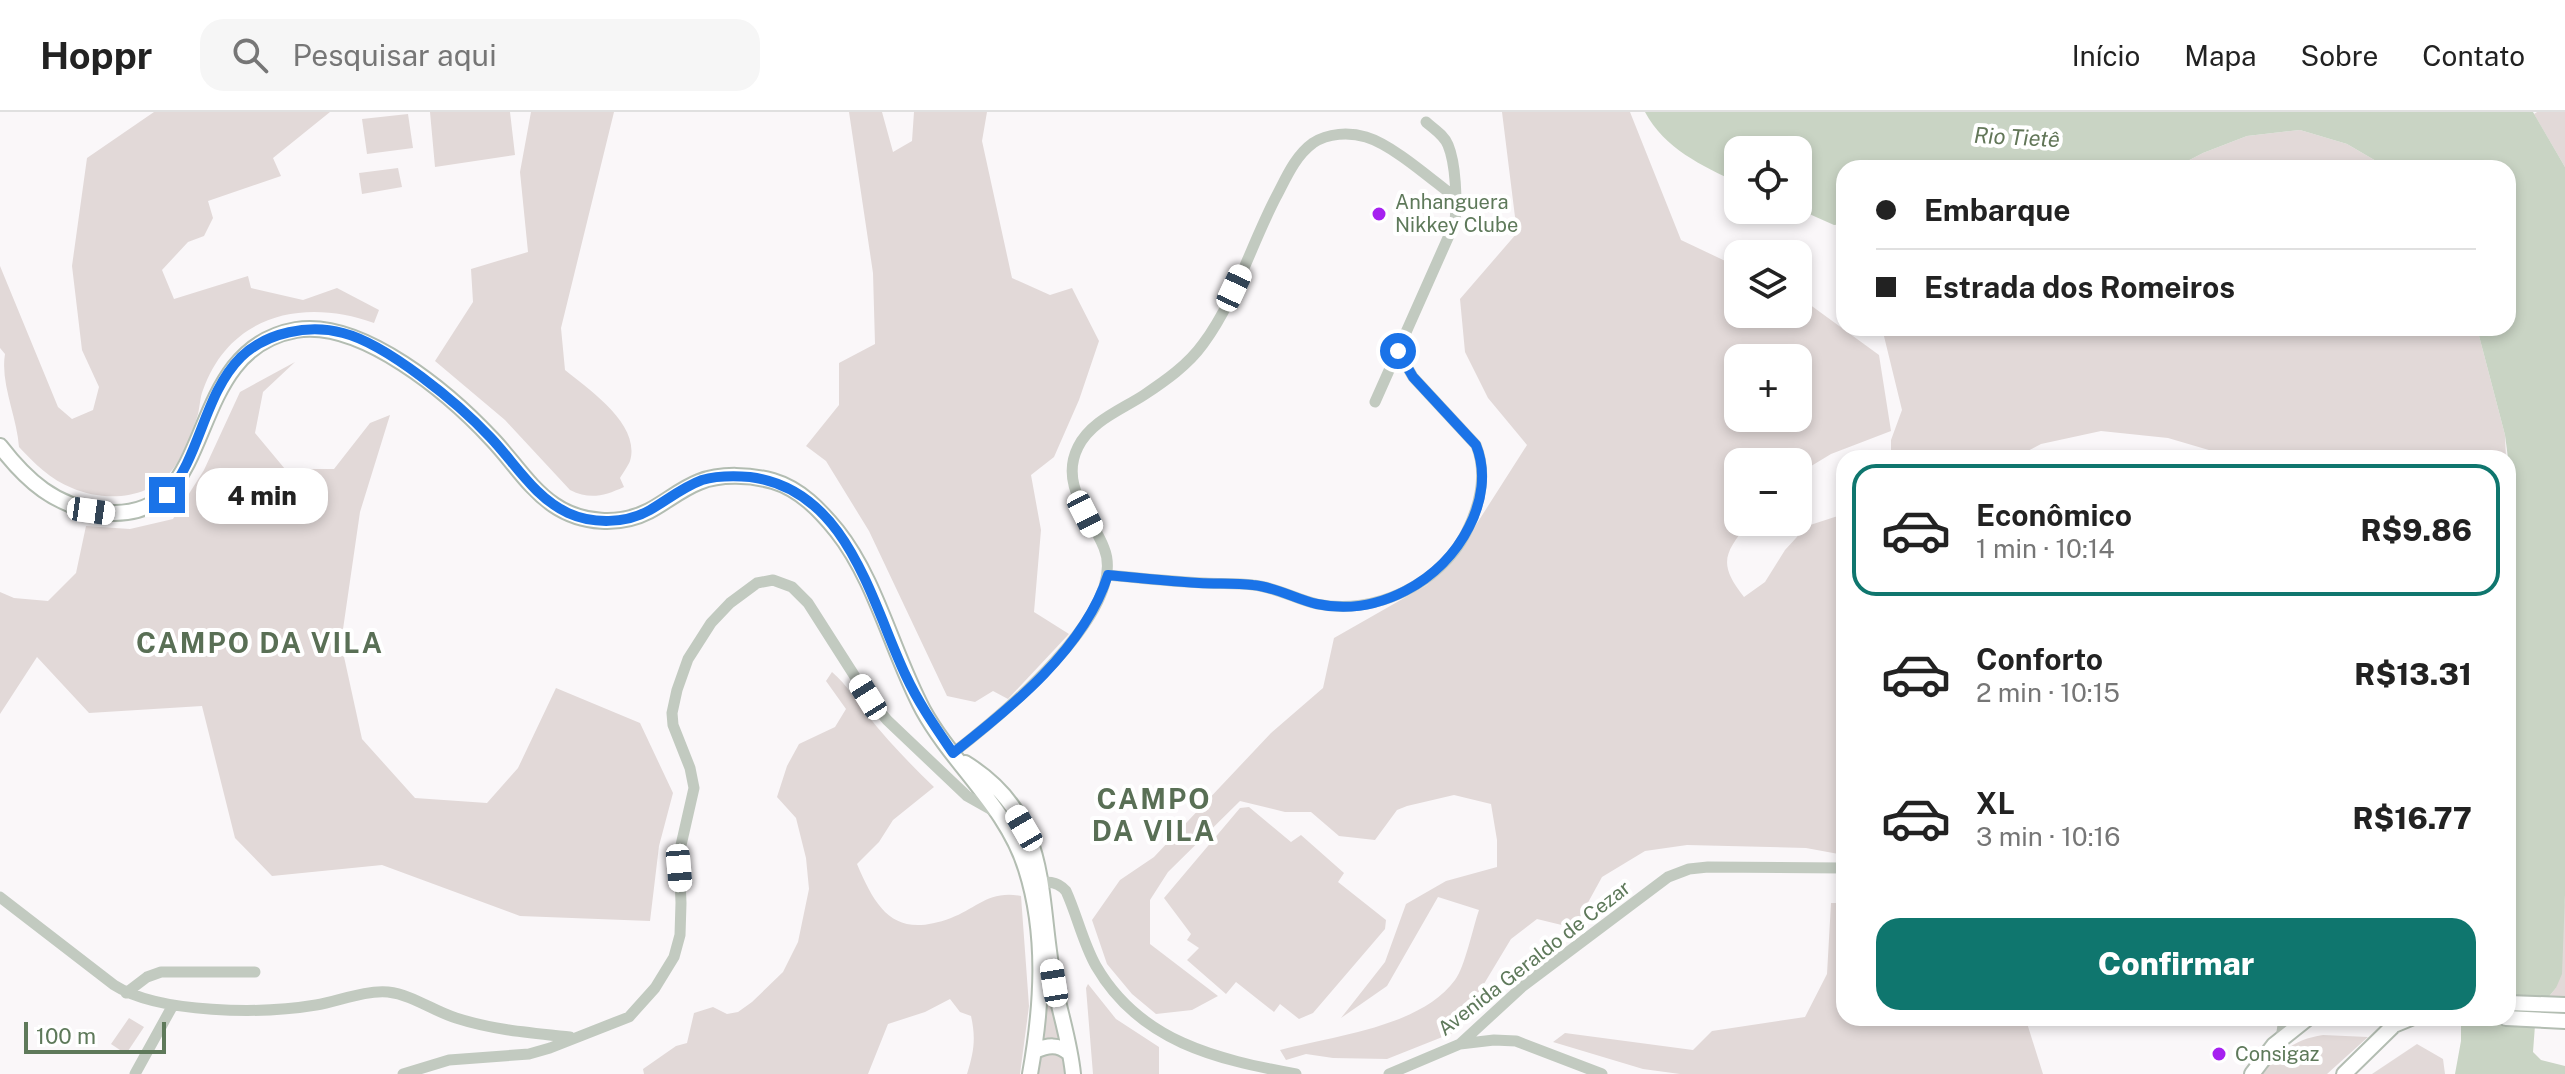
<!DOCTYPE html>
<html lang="pt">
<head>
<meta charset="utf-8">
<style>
	:root { --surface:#fff; --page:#f6f6f6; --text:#222; --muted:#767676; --line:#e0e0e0; --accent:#0f766e }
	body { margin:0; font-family:"Public Sans",sans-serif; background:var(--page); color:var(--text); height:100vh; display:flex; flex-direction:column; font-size:30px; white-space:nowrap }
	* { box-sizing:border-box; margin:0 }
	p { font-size:26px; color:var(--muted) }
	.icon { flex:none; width:44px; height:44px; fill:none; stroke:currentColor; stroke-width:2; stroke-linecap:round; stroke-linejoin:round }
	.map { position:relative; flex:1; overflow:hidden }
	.side { position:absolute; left:1836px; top:338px; width:680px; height:576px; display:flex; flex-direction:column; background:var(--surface); border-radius:24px; box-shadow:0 4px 12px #0003 }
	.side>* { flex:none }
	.banner { position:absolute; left:1836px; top:48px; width:680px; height:176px; border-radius:24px; box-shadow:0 4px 12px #0003; display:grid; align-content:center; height:176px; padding:0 40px; background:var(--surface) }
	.controls { position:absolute; left:1724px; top:24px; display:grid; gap:16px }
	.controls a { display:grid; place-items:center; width:88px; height:88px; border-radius:16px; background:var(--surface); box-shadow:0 4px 12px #0003; font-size:40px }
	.scale { position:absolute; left:24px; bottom:20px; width:142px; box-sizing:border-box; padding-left:8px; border:4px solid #5e795a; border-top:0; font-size:22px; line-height:28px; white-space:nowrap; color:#5e795a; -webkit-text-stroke:6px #fff; paint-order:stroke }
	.end { position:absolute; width:36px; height:36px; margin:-18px; border:10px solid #1a73e8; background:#fff; box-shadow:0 0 0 4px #fff }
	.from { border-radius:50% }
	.bubble { position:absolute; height:56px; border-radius:24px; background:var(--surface); box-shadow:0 4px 12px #0003; font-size:26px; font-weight:800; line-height:56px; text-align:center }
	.car { position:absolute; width:24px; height:48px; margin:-24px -12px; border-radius:10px; box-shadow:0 0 6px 2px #0007; background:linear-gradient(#fff 24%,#345 0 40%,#fff 0 76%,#345 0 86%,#fff 0) }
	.banner b { display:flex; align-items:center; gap:28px; height:76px; font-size:30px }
	.banner b+b { border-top:2px solid var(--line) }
	.banner i { width:20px; height:20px; background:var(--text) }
	ul { padding:14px 0 0; list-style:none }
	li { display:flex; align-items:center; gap:24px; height:132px; margin:0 16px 12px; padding:0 24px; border:4px solid transparent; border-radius:24px }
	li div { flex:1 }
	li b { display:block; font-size:30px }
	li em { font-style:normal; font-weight:800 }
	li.selected { border-color:var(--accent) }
	li>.icon { width:72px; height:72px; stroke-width:1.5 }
	.action { display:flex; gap:16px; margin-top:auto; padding:16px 40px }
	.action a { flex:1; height:92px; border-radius:24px; background:var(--accent); color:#fff; font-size:32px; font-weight:800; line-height:92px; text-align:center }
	header { display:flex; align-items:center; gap:48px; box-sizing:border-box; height:112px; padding:0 40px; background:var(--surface); border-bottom:2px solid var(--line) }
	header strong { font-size:38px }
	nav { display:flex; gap:44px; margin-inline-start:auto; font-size:28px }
	.search { width:560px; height:72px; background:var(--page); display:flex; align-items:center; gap:20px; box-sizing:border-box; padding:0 28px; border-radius:24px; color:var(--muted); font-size:30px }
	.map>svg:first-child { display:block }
	.green { fill:#e2d9d8; fill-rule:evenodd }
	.water { fill:#c9d4c4 }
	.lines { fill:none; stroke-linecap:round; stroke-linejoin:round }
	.major-casing { stroke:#b3bdb2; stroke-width:18 }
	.minor { stroke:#c2cac0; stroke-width:11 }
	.major { stroke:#fff; stroke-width:14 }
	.route { stroke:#1a73e8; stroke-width:10 }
	.poi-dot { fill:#a621f0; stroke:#fff; stroke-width:3 }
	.labels { text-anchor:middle; stroke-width:8; stroke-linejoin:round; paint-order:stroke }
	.poi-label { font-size:20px; fill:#5e795a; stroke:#fff; text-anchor:start }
	.street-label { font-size:20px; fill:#5e795a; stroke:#fff }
	.water-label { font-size:22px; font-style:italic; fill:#627658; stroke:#fff }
	.district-label { font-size:28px; font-weight:bold; letter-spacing:2px; fill:#596f55; stroke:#fff }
</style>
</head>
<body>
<header>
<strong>Hoppr</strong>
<div class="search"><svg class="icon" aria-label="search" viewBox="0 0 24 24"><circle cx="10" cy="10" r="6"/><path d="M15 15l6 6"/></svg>Pesquisar aqui</div>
<nav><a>Início</a><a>Mapa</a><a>Sobre</a><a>Contato</a></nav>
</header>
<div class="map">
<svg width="2565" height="962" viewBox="0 0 2565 962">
	<rect width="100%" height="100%" fill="#faf7f9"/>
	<path class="green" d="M154 0H330L273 46 281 64 208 89 213 106 204 124 188 130 162 158 174 187 248 164 251 176 303 188 337 176 379 198 374 211C304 186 230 202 203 278 200 285 200 294 198 302 194 316 182 346 173 357 149 388 105 390 72 376 51 368 34 351 19 335 17 305 0 271 5 242L0 236V154L58 295 72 307 93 298 99 275 82 238 72 154 87 46Z
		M430 0H510L515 43 435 55Z
		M531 0H614L561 216 565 258C589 278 641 312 630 349 628 354 623 361 620 366L624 375C604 384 590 388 570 378L505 308 435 249 473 190 471 157 528 140 520 60Z
		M849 0H882L893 40 912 29 914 0H987L982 29 1012 166 1050 183 1072 176 1099 229 1079 288 1054 345 1031 363 1041 418 1034 500 1069 522 1008 587 993 579 975 590 947 584 869 419 826 349 806 334 839 293V251L875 232 873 161Z
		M1502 0H1630L1681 128 1738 155V202H1798V184L1879 243 1891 319 1831 342 1798 362V350H1738V410H1749C1725 441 1717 451 1744 485L1765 470 1785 438 1807 414 1844 402V743L1806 736 1687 733 1645 739 1602 765 1574 816 1537 807 1511 827 1455 920 1387 947 1333 946 1306 942 1286 948 1280 938C1333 924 1421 915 1455 868 1465 855 1473 815 1479 798L1438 785 1387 874 1341 906 1385 850 1406 792 1446 769 1497 755V728L1491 692 1454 683 1407 694 1397 698 1375 728 1339 724 1311 700H1285L1240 689 1168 760 1150 788V832L1218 884 1192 898 1156 902 1132 882 1107 852 1092 808 1120 768 1154 745 1271 621 1323 576 1334 526 1427 473 1458 441 1527 333 1488 286 1465 240 1460 187 1517 121ZM1738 246H1798V306H1738Z
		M2537 0H2565V55L2534 2Z
		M408 2 413 36 367 42 362 7Z
		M2300 18 2347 32 2388 56H2174L2203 41 2247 24Z
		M398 56 402 75 362 82 359 61Z
		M1882 216H2477L2505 323 2506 346H2236L2168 326 2101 319 2041 332 2014 346H1891V328L1902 298Z
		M295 250 263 280 255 321 285 357H334L370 311 390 303 360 400 341 531 362 627 415 686 487 691 518 656 556 576 640 611 673 681 659 734 650 809 520 804 382 753 272 764 235 726 202 594 89 601 37 545 0 602V480L14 486 48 489 76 461 86 414 130 417 173 407 204 358 240 280Z
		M832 560C847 573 856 588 868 604 888 629 911 653 934 675L893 708 879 730 857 752C877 799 895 827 951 806 976 797 988 778 1021 784L1029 894 1020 962H967C974 940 976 926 971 904L960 900 950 887 925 900 888 912 868 962H644L643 957 676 934 687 931 694 901 713 895 727 902 738 900 752 890 783 860 798 830 809 777 806 746 796 706 777 685 787 654 799 632 835 615 846 597 826 569Z
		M1249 695 1291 730 1301 723 1344 761 1338 770 1386 808 1385 817 1313 901 1299 907 1280 892 1274 900 1236 870 1226 882 1187 848 1199 836 1187 828 1191 822 1164 786 1240 696Z
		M2565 783V899L2555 914 2535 913 2536 900 2556 876Z
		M1831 791H1844V906H2027L2026 908 2043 962H1680L1643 957 1553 930 1565 921 1693 938 1712 919 1805 905 1827 862Z
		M1088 872 1116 907 1159 935V962H1093L1086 876Z
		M1049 882 1064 930 1039 933 1047 883Z
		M129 906 144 915 126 942 111 932Z
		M2323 923 2368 925 2327 962H2263C2279 940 2295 927 2323 923Z
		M2417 932 2443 947 2445 962H2372Z
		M1045 940H1057L1062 946 1065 962H1034L1040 944Z"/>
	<path class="water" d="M1645 0H2533L2565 55V783L2562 862 2556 876 2536 900 2533 940 2541 948 2565 954V962H2455L2461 929V906H2508V346L2505 323 2477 216H2508V56H2388L2347 32 2300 18 2247 24 2203 41 2174 56H1844V112L1834 113 1798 97V38H1738V71C1701 53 1665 37 1645 0Z"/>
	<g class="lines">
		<g class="major-casing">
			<path id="major" d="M0 334C27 369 55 394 100 400 224 416 177 239 296 218 362 207 450 282 492 327 513 349 529 376 554 393 582 412 620 414 649 399 666 390 681 377 699 370 721 361 751 363 773 369 800 377 820 398 837 419 876 468 893 542 923 598 954 654 1007 695 1026 757 1047 823 1042 895 1030 962
				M965 651C1053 705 1037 784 1054 871 1060 901 1070 931 1073 962
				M2508 891 2565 893
				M2506 906 2565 909
				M1035 939C1048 933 1058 932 1069 941
				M2252 962 2274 933 2308 906
				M2344 962 2394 913 2411 906"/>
		</g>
		<path class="minor" d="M1375 290 1455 110C1457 89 1456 52 1448 33 1444 23 1434 17 1426 10
			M1108 463C1140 466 1172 470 1205 471 1221 472 1237 471 1253 473 1276 475 1295 487 1317 492 1374 504 1440 472 1466 421 1480 393 1488 363 1476 333L1413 265 1398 239
			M953 641C997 607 1130 499 1104 436 1091 403 1059 373 1078 335 1091 309 1121 298 1144 283 1165 269 1188 253 1203 232 1235 189 1251 133 1276 85 1286 66 1295 44 1313 31 1328 21 1349 20 1366 25 1393 33 1432 68 1456 86
			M1035 774C1046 768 1057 769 1066 779 1077 803 1083 831 1096 854 1140 930 1216 947 1296 962
			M0 785 114 873C159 902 263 902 316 893 339 889 365 878 388 880 413 883 433 899 456 906 493 918 531 921 570 925
			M126 881 147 865 161 860H255
			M2281 927 2284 906
			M1460 932 1494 928 1516 929 1602 962
			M135 962 173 893
			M403 962 449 948 529 942 550 936 629 905 655 876 674 845 680 823 681 791 679 742 694 676 690 656 673 613 672 601 677 578 688 547 711 511 730 491 757 471 773 468 792 475 808 491 868 585 887 608 967 684 1024 716
			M1389 962 1460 932 1523 874 1668 765 1689 757 1708 755 1844 756"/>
		<use href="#major" class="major"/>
	</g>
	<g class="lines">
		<path class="route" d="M167 383C201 343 204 282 241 245 267 220 309 212 343 221 387 232 459 292 490 325 515 351 534 385 568 401 592 412 626 412 650 398 667 388 683 375 702 368 716 364 736 364 750 365 848 377 871 490 906 564 919 592 936 616 953 641 1012 595 1084 537 1108 463 1138 466 1168 469 1199 471 1217 472 1235 471 1253 473 1276 475 1295 487 1317 492 1378 505 1442 469 1469 415 1482 390 1487 360 1476 333L1413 265 1398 239"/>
	</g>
	<g class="poi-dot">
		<circle cx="1379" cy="102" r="8"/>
		<circle cx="2219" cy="942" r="8"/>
	</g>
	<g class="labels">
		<g class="poi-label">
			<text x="1395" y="97">Anhanguera<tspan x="1395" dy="23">Nikkey Clube</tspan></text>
			<text x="2235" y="949">Consigaz</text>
		</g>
		<g class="street-label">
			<text transform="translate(1534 846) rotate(-38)" y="7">Avenida Geraldo de Cezar</text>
		</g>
		<g class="water-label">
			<text transform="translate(2017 25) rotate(3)" y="8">Rio Tietê</text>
		</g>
		<g class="district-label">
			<text x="260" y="541">CAMPO DA VILA</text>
			<text x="1154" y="697">CAMPO<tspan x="1154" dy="32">DA VILA</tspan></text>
		</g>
	</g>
</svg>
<div class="controls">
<a><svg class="icon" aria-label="locate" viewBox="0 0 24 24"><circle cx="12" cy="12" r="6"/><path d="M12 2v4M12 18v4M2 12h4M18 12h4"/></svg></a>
<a><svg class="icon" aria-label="layers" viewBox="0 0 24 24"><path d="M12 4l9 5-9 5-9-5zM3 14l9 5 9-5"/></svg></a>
<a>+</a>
<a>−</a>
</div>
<div class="scale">100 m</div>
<i class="end from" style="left:1398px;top:239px"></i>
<i class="end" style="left:167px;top:383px"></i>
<div class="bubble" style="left:196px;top:356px;width:132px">4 min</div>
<i class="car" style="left:1234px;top:176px;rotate:25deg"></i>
<i class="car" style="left:91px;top:399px;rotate:98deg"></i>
<i class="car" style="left:1085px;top:402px;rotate:153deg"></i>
<i class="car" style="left:868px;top:585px;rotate:328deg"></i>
<i class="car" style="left:1024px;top:716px;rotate:330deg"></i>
<i class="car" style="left:679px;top:756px;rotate:175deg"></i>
<i class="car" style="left:1054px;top:871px;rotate:351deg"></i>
<div class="banner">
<b><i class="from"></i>Embarque</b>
<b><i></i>Estrada dos Romeiros</b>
</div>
<section class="side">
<ul>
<li class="selected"><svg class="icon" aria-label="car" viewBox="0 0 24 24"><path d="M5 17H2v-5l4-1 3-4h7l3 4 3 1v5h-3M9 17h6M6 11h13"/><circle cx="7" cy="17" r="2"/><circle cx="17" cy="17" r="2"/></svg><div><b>Econômico</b><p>1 min · 10:14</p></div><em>R$9.86</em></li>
<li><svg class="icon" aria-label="car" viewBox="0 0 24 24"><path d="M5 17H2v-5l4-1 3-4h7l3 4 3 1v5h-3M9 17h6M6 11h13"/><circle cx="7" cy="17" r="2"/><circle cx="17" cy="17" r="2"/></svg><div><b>Conforto</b><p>2 min · 10:15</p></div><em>R$13.31</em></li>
<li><svg class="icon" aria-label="car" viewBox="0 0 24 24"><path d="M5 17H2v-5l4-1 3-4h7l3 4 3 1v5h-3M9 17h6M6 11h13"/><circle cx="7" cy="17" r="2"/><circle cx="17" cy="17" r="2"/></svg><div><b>XL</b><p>3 min · 10:16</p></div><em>R$16.77</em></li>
</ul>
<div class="action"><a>Confirmar</a></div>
</section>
</div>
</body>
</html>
